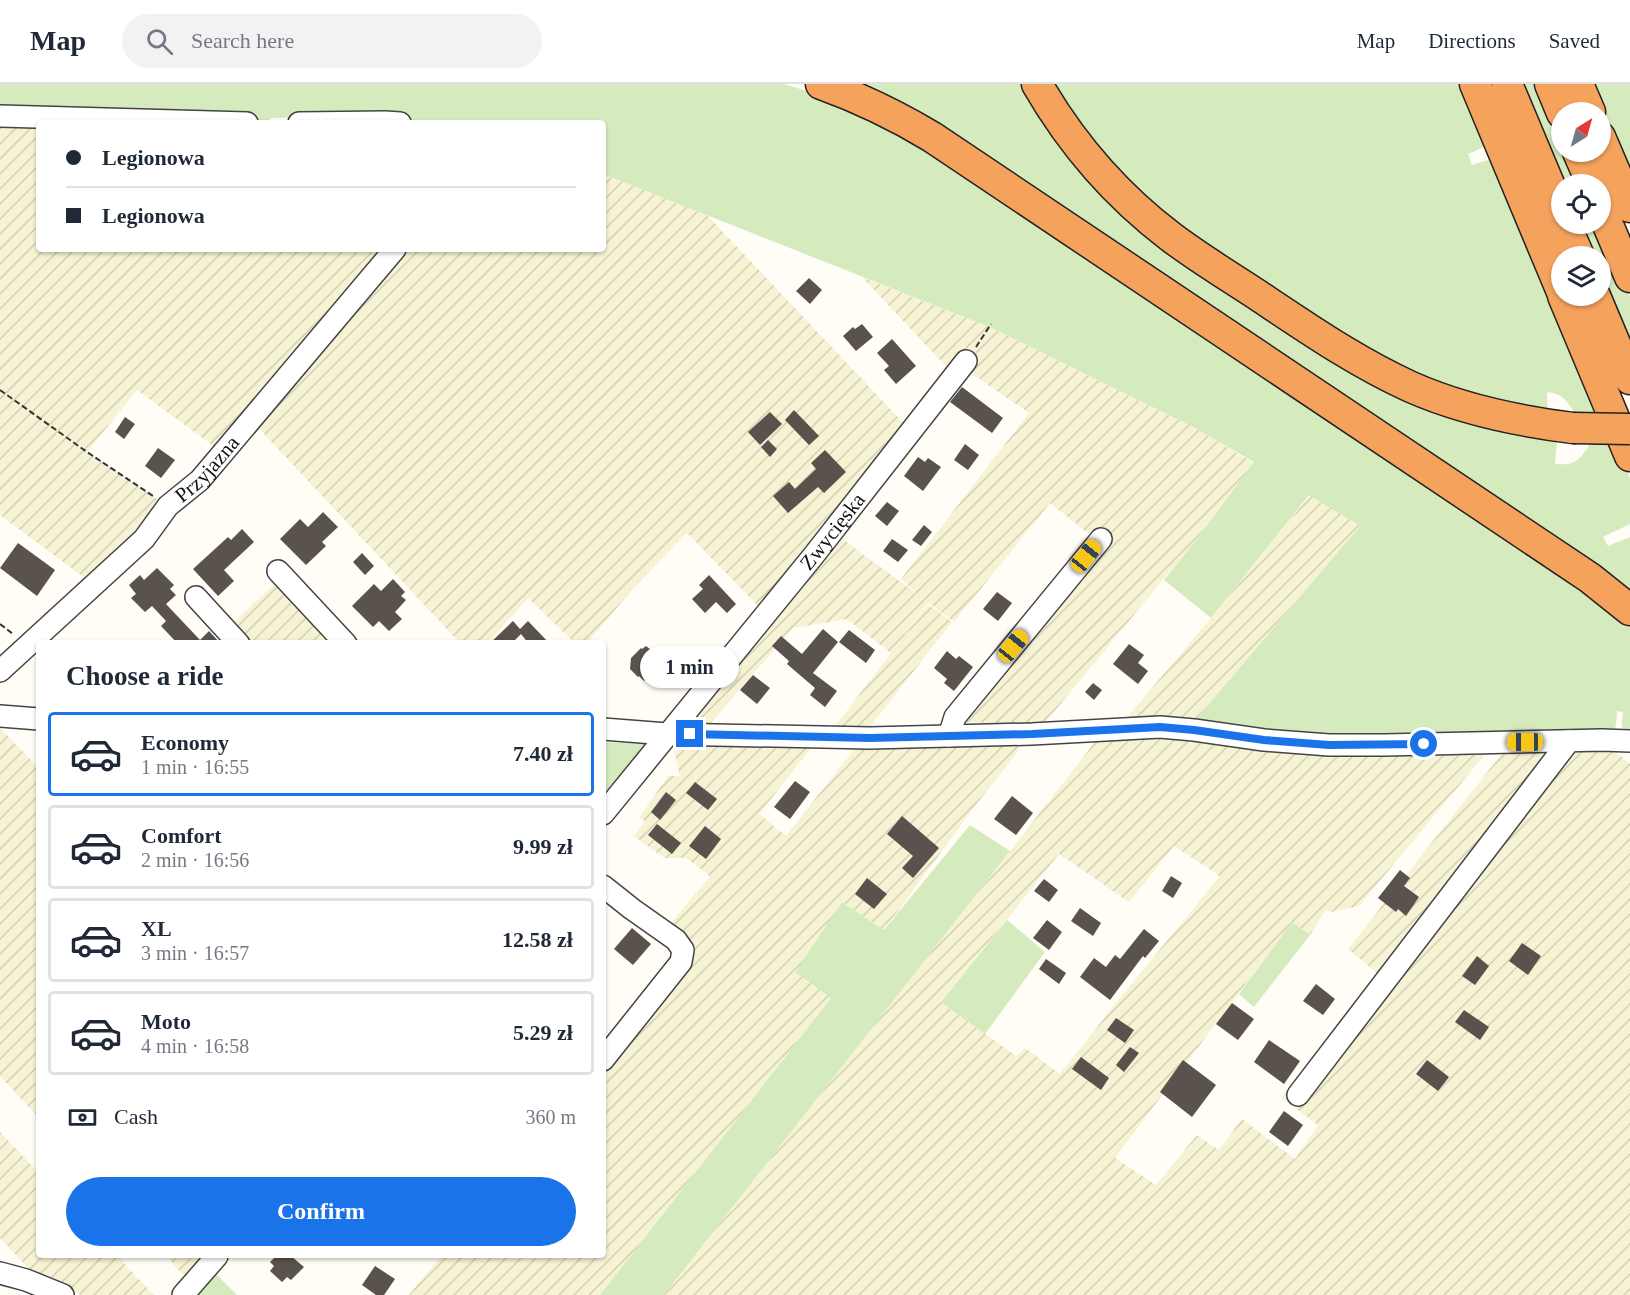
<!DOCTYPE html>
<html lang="en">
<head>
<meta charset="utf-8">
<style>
	:root { --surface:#fff; --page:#f2f2f3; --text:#1f2937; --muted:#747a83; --line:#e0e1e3; --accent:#1a73e8 }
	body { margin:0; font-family:Georgia,serif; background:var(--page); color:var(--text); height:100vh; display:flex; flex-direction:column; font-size:22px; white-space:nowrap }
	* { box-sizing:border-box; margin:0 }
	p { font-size:20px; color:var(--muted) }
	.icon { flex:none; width:33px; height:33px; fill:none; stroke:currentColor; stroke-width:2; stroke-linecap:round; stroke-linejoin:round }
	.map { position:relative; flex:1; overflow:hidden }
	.details { position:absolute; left:36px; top:556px; width:570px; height:618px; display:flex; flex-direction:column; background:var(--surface); border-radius:6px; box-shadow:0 2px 4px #0004 }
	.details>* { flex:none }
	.hud { position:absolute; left:36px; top:36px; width:570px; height:132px; border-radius:6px; box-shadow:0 2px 4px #0004; display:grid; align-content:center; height:132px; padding:0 30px; background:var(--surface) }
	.needle { width:39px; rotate:37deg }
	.buttons { position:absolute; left:1551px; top:18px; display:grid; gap:12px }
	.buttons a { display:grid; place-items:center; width:60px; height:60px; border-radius:50%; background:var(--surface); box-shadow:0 2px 4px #0004; font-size:30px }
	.end { position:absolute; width:27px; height:27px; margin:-14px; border:8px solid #1a73e8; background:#fff; box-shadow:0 0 0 3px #fff }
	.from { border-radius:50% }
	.bubble { position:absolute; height:42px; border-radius:21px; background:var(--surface); box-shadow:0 2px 4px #0004; font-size:20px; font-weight:600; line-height:42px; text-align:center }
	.car { position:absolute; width:18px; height:36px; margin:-18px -9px; border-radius:8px; box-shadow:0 0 4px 2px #0007; background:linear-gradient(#f5c518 24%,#345 0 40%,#f5c518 0 76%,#345 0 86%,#f5c518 0) }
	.hud b { display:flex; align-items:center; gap:21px; height:57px; font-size:22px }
	.hud b+b { border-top:2px solid var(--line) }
	.hud i { width:15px; height:15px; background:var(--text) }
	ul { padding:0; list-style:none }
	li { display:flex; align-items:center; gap:18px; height:84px; margin:0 12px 9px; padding:0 18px; border:3px solid var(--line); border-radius:6px }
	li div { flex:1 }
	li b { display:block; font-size:22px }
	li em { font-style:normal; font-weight:600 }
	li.on { border-color:var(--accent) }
	li>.icon { width:54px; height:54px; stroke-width:1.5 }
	h2 { padding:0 30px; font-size:27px; line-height:72px }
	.pay { display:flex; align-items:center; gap:15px; height:66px; padding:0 30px; font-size:22px }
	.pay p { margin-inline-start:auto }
	.action { display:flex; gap:12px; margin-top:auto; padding:12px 30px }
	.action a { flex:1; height:69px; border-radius:36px; background:var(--accent); color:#fff; font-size:24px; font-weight:600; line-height:69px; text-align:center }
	header { display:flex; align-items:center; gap:36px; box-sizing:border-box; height:84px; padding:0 30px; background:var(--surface); border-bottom:2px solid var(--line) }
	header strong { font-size:28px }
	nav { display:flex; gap:33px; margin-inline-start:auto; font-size:21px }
	.search { width:420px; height:54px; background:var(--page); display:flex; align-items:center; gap:15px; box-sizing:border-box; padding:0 21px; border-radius:33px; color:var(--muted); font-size:22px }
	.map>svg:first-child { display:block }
	.farmland { fill:url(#farmland-furrows); fill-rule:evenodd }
	.grass { fill:#d5ebbd }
	.building { fill:#5a524d }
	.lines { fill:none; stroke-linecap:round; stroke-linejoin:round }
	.minor-casing { stroke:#444; stroke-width:24 }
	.highway-casing { stroke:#222; stroke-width:33 }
	.path { stroke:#333; stroke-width:2; stroke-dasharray:6 3; stroke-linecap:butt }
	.minor { stroke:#fff; stroke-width:21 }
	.highway { stroke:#f5a25d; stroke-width:30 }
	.highway-bridge-casing { stroke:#222; stroke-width:33; stroke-linecap:butt }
	.highway-bridge { stroke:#f5a25d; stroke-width:30 }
	.route { stroke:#1a73e8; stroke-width:8 }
	.labels { text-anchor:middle; stroke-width:6; stroke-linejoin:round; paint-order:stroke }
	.street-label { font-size:21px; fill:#111; stroke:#fff }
</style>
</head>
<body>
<header>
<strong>Map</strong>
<div class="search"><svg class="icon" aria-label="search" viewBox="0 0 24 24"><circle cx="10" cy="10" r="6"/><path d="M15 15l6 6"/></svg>Search here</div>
<nav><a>Map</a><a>Directions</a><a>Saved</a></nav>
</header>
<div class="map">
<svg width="1630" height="1211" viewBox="0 0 1630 1211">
	<defs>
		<pattern id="farmland-furrows" width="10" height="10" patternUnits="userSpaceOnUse" patternTransform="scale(1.5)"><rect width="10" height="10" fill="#f6f3d4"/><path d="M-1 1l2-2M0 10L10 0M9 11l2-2" fill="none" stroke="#d2cfb5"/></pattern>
	</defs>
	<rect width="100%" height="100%" fill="#fffdf5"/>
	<path class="farmland" d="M0 32 39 39V165H603V90L707 131 911 347 761 525 687 449 631 507 587 559H575L528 514 488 559H460L251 336 223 369 137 306 87 368 168 422 94 501 0 431Z
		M862 193 992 244 1193 343 1254 379 1200 451 1044 640 958 638 1094 454 1050 419 954 538 928 518 895 564 928 520 952 538 866 648 830 649 891 569 847 535 793 544 703 648 677 645 836 449 858 467 919 511 901 495 1029 329 962 283 955 292Z
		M1310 411 1360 442 1192 640 1124 637 1211 534Z
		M288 487 329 529 357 559H245L229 543Z
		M0 644 39 684V1034L0 992Z
		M1105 645 1492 662 1359 822 1331 828 1326 826 1310 851 1292 838 1115 1074 1156 1101 1197 1051 1219 1066 1242 1035 1295 1075 1318 1041 1282 1014 1382 893 1348 865 1511 658 1602 656 1630 680V1211H664ZM1174 762 1220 792 1120 914 1060 990 1025 964 1016 972 941 918 1059 770 1129 818Z
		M1016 657 1019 666 975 722 884 846 842 818 832 913 600 1211H409L441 1172H603V983L695 864 667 844 710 792 686 774H664L634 752 645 737 639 734 668 692H680L672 659 816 658 759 730 786 752 860 658Z
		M0 1048 39 1089V1172H117L154 1211H81L30 1186 0 1154Z
		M166 1172H209L186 1194Z"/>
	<path class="grass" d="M0 0H784L833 15 895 45 968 89 1630 539V651C1619 644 1622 640 1623 628L1617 627 1616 642 1613 647 1378 655 1192 640 1360 442 1309 411 1211 534 1164 496 1200 451 1254 378 1193 343 992 244 603 90V39H422L397 33 271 34 267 39H247L0 32Z
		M840 0H1024L1113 119 1502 346 1538 354 1557 357 1555 380C1575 382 1580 376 1590 360L1616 361 1630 394V440L1603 453 1608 462 1630 453V519Z
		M1048 0H1466L1486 62 1468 70 1472 81 1488 76 1494 77 1606 332 1575 331C1569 318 1562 309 1547 308L1548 332 1438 304 1288 221 1132 107Z
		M1514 0H1541L1561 50 1562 68H1569L1583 100H1562Z
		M1593 0H1630V90L1593 2Z
		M1572 140H1599L1630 213V278L1601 208 1600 172H1586Z
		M603 658 645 660 613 713 603 701Z
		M970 741 1010 767 664 1211H600L831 914 795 888 842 818 884 846Z
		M1007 836 1045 868 985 950 941 918Z
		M1292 838 1310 851 1254 923 1239 910Z
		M215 1189 237 1211H197Z"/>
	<path class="building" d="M809 194 822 206 810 220 796 207Z
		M862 240 873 253 856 267 843 252 853 243 855 245Z
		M892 255 916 282 896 300 884 286 889 282 877 269Z
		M962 303 1003 334 992 349 950 318Z
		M794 326 819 352 809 361 785 336Z
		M770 328 782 340 760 361 748 348Z
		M125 333 135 340 124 355 115 348Z
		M768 356 777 365 770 373 761 363Z
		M965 360 979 371 968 386 954 376Z
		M158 364 175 376 161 394 145 382Z
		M825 366 846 388 824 409 818 403 788 429 773 412 789 398 795 405 816 385 811 379Z
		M918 373 925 378 928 374 941 383 923 407 904 392Z
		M887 418 899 427 887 442 875 432Z
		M323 428 338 443 322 458 326 462 306 481 280 455 300 435 308 443Z
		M924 441 932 448 921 462 912 456Z
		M242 445 254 458 224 486 234 497 218 512 193 485 228 453 231 456Z
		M892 455 908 466 898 478 883 467Z
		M18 459 55 486 37 512 0 484Z
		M362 469 374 482 365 491 353 478Z
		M157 484 174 501 170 505 176 511 166 520 200 556 209 547 221 560H178L161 542 166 537 152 522 145 528 131 514 136 510 129 501 140 491 144 496Z
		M709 491 736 520 727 529 716 518 705 529 692 515 703 505 699 501Z
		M393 495 405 508 401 512 406 516 395 528 402 535 389 547 379 537 373 543 352 522 374 500 381 507Z
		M997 508 1012 519 998 537 983 525Z
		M513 537 520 545 528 537 550 560H529L521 550 511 560H489Z
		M823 545 838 558 813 589 837 607 825 623 810 611 815 604 787 580 789 577 772 562 781 552 802 570Z
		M849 546 875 566 866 579 839 558Z
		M1129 560 1144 571 1138 579 1148 587 1138 600 1113 580Z
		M646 562 651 566 652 565 665 577 644 597 639 592 638 593 630 585 631 574 641 564 642 565Z
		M947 567 956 575 959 572 973 583 954 607 944 599 947 595 934 584Z
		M681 572 692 583 682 593 671 582Z
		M753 591 770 604 757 620 740 606Z
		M1093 599 1102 606 1094 616 1085 608Z
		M795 697 810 708 790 735 774 723Z
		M695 698 717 715 708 726 686 709Z
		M666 708 676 716 660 736 651 728Z
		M1012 712 1033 729 1016 751 994 735Z
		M902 732 939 764 913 794 902 784 913 772 887 750Z
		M657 740 681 759 672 770 648 751Z
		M705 742 721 755 706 775 689 762Z
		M1400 786 1410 794 1404 802 1419 813 1406 832 1398 825 1396 828 1378 814Z
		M1171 792 1182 799 1173 814 1162 807Z
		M867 794 887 810 874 825 855 810Z
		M1044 795 1058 806 1049 818 1034 807Z
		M1080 824 1101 839 1093 852 1071 837Z
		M1047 836 1062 848 1049 866 1033 854Z
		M632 844 651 860 633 881 614 865Z
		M1144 845 1159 857 1145 874 1143 872 1110 916 1080 893 1094 874 1106 883 1115 871 1120 875Z
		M1522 859 1541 872 1528 891 1509 877Z
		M1477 872 1489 882 1475 901 1462 892Z
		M1046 875 1066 889 1059 900 1039 885Z
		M1316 900 1335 915 1323 931 1303 917Z
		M1232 919 1254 935 1238 956 1216 940Z
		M1464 926 1489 943 1480 956 1455 938Z
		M1116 934 1134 946 1125 959 1107 946Z
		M1269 956 1300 977 1284 1000 1254 978Z
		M1130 963 1139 969 1124 988 1116 981Z
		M1081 973 1109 994 1101 1006 1072 985Z
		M1183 976 1216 1001 1192 1033 1160 1008Z
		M1427 976 1449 993 1438 1007 1416 990Z
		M1284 1027 1303 1041 1288 1062 1269 1048Z
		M276 1172H291L304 1183 291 1196 287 1193 282 1198 270 1187 274 1182 270 1178Z
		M375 1182 395 1195 384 1211H376L362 1201Z"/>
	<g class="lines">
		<g class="minor-casing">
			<g id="minor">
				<path d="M0 32 247 39"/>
				<path d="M299 39 385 38 400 39"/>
				<path d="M278 487 346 560"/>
				<path d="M196 513 239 560"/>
				<path id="s1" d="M0 587 144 455 168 422 200 396 395 165"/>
				<path d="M0 632 39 635"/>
				<path d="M603 645 667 650 870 654 1032 650 1160 643 1194 646 1264 656 1329 661H1385L1602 656 1630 657"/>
				<path d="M949 652 955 633 1101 455"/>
				<path id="s2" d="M603 730 814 471 966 277"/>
				<path d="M603 802 632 825 676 856 683 866 681 878 603 976"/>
				<path d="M1298 1011 1569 657"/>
				<path d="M0 1189 26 1196 63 1211"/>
				<path d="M183 1211 217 1172"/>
			</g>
		</g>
		<g class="highway-casing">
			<path id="highway" d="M821 0C860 14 897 32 932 53L1590 494 1630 526
				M1037 0C1071 59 1117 112 1171 153 1200 175 1232 194 1262 214 1310 246 1358 279 1411 303 1463 326 1517 337 1573 344
				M1475 0 1562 208
				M1507 0 1562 131
				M1550 0 1562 29
				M1578 0 1590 28
				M1600 53 1630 123
				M1578 68 1592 100
				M1600 122 1630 193
				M1565 140 1579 172
				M1563 212 1630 372
				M1595 212 1630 295"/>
		</g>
		<path class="path" d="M976 263 991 240
			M0 306 87 368 153 412
			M0 540 13 550"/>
		<use href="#minor" class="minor"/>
		<use href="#highway" class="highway"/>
		<g class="highway-bridge-casing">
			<path id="highway-bridge" d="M1573 344 1630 345"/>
		</g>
		<use href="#highway-bridge" class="highway-bridge"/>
	</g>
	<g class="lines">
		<path class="route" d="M690 650 870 654 1032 650 1160 643 1194 646 1264 656 1329 661 1424 660"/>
	</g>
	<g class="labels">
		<g class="street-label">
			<text dy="7" stroke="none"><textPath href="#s1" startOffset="290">Przyjazna</textPath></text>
			<text dy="7" stroke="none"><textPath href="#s2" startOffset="364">Zwycięska</textPath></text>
		</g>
	</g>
</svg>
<div class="buttons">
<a><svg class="needle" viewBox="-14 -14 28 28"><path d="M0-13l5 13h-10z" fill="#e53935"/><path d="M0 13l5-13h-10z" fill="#747a83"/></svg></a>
<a><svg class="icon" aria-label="locate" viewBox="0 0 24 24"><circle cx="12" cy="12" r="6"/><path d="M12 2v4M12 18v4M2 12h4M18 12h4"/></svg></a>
<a><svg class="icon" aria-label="layers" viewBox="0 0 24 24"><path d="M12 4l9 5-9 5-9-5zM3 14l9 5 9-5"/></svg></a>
</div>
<i class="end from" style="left:1424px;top:660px"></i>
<i class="end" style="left:690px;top:650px"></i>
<div class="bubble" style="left:640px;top:562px;width:99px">1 min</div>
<i class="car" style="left:1086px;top:472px;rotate:39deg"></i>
<i class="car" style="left:1013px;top:562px;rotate:39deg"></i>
<i class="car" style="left:1525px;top:658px;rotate:270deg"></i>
<div class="hud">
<b><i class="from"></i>Legionowa</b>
<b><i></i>Legionowa</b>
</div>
<section class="details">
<h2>Choose a ride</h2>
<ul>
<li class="on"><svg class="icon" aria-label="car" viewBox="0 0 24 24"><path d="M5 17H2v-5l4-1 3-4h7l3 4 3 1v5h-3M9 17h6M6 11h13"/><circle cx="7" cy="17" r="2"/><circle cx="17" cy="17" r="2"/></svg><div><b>Economy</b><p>1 min · 16:55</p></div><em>7.40 zł</em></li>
<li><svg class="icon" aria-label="car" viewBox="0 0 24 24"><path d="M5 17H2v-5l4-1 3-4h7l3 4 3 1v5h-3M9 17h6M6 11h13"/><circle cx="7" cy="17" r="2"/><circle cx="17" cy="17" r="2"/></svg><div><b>Comfort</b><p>2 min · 16:56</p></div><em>9.99 zł</em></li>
<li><svg class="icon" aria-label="car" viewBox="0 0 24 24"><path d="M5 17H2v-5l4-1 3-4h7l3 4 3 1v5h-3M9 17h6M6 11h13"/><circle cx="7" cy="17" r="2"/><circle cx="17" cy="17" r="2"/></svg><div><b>XL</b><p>3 min · 16:57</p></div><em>12.58 zł</em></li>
<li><svg class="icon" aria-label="car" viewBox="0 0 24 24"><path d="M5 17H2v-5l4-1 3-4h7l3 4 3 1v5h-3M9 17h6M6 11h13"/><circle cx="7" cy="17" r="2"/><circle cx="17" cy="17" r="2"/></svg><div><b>Moto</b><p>4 min · 16:58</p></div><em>5.29 zł</em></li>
</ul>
<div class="pay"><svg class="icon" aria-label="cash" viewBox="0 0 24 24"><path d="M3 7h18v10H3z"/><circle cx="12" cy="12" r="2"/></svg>Cash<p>360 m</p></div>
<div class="action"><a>Confirm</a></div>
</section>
</div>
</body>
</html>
